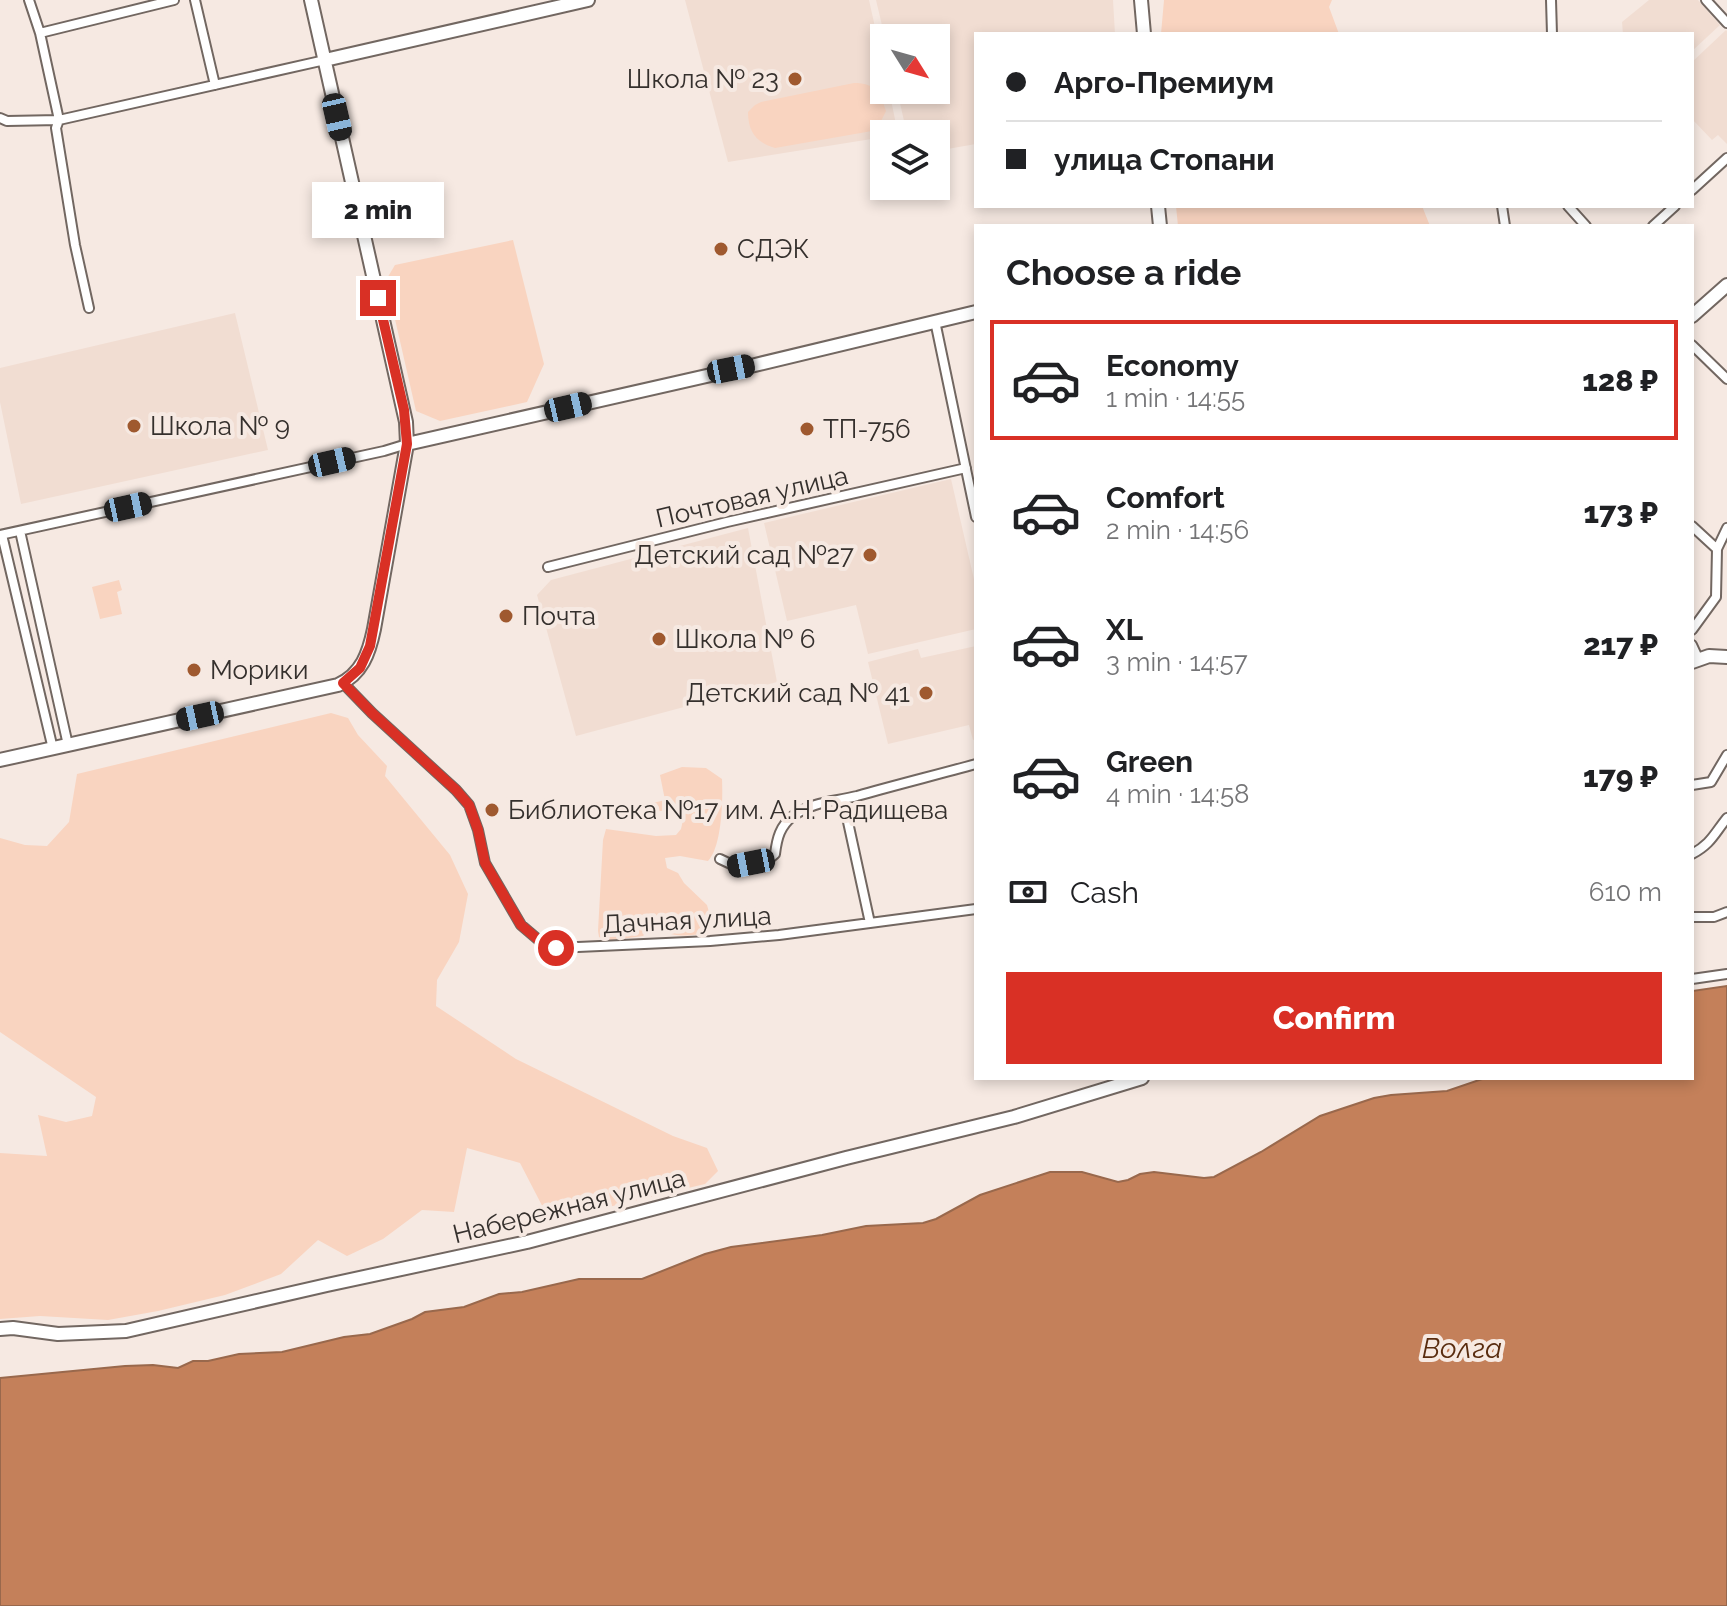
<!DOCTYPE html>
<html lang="en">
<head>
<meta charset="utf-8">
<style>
	:root { --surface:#fff; --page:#f6f6f6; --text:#202124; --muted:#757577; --line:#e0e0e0; --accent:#d93025 }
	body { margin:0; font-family:Raleway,sans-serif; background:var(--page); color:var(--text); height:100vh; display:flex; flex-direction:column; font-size:30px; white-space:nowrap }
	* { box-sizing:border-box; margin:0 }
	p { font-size:26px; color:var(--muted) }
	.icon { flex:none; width:44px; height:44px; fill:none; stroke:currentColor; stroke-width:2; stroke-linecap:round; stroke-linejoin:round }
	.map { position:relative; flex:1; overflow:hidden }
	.details { position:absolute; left:974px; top:224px; width:720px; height:856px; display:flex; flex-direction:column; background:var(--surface); border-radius:0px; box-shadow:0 4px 12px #0003 }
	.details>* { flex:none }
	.top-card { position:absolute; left:974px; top:32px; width:720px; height:176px; border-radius:0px; box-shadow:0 4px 12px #0003; display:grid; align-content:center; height:176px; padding:0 32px; background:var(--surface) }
	.needle { width:52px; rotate:127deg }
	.fabs { position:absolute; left:870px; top:24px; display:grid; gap:16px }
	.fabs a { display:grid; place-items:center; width:80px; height:80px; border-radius:0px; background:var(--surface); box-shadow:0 4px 12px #0003; font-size:40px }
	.end { position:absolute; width:36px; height:36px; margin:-18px; border:10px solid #d93025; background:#fff; box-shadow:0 0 0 4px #fff }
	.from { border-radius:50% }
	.bubble { position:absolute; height:56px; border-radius:0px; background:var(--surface); box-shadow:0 4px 12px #0003; font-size:26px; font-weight:800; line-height:56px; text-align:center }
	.car { position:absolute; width:24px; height:48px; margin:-24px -12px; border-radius:10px; box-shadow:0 0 6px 2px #0007; background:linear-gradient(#222 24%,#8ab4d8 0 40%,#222 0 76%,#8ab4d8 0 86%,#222 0) }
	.top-card b { display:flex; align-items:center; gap:28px; height:76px; font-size:30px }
	.top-card b+b { border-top:2px solid var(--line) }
	.top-card i { width:20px; height:20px; background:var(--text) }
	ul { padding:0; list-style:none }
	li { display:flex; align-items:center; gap:24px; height:120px; margin:0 16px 12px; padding:0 16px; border:4px solid transparent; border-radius:0px }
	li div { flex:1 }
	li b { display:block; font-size:30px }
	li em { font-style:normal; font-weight:800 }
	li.selected { border-color:var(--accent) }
	li>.icon { width:72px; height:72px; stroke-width:1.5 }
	h2 { padding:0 32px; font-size:36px; line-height:96px }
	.pay { display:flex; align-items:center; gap:20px; height:88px; padding:0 32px; font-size:30px }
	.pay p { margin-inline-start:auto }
	.button { display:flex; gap:16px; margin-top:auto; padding:16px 32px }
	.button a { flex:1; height:92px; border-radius:0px; background:var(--accent); color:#fff; font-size:32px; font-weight:800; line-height:92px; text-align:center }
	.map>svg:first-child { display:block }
	.built { fill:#f1ddd2 }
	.green { fill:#f9d4c0 }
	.water { fill:#c4805a; stroke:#99684c; stroke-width:2 }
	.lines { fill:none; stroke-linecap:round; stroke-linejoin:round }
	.street-casing { stroke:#726761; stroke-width:12 }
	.secondary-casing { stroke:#726761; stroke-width:16 }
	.street { stroke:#fff; stroke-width:8 }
	.secondary { stroke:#fff; stroke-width:12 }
	.route { stroke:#d93025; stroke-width:10 }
	.poi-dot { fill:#9f592f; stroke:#f6e9e2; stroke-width:3 }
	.labels { text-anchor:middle; stroke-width:8; stroke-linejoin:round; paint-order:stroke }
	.poi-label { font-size:26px; fill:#35302d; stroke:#f6e9e2; text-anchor:start }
	.street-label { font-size:26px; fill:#35302d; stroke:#f6e9e2 }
	.water-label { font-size:28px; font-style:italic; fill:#592c0f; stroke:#f6e9e2 }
</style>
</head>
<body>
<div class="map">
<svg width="1727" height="1606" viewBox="0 0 1727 1606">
	<rect width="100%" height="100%" fill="#f6e9e2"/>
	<path class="built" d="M685 0H869L884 68V90H889L898 134H884V137L728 162Z
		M876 0H1113L1115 34H976V144L936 151V134H907L897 90H936V38H885Z
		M1649 0H1698L1720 25 1692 51V34H1623L1622 22Z
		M1726 30 1727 31V144L1718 135 1712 140 1692 119V62Z
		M235 313 268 450 21 504 0 402V368Z
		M951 479 976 588V629L868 654 856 605 787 621 764 523Z
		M748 528 777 682 576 736 537 595 551 580Z
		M976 646V739L973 740 969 725 888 744 868 662 918 649 921 658Z"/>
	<path class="green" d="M1164 0H1332L1329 7 1339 34H1161Z
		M854 83C875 83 880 92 886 111L880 123 872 131 775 148C757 143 748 132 748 112L755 105 761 102Z
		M1176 206H1422L1430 226H1178Z
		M513 240 544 364 527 402 440 421 416 411 386 280 395 265Z
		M119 580 122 590 117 592 122 614 100 619 92 587Z
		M331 713 348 718 358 735 387 766 385 776 450 855 468 894 459 942 437 980 436 1006 516 1059 673 1136 707 1148 718 1171 705 1184 550 1221 520 1163 467 1148 454 1212 422 1210 383 1239 347 1256 318 1240 281 1274 225 1295 158 1311 108 1320 40 1316 0 1319V1153L47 1156 38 1115 66 1122 92 1116 96 1097 0 1032V838L25 845 47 846 69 822 77 774Z
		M682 767 706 768 722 779C723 799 722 847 708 861L680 856 665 858 667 868 678 873 684 883 707 905 710 916 706 931C689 940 667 934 650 928L643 936 606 941 599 937 598 931 603 840 606 829 656 836 676 835 681 829 683 820 671 810C648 811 627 819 603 820L601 816 665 800 660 775Z"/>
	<path class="water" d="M1727 986V1606H0V1378L125 1366 153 1365 178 1368 193 1361H208L239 1354 282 1352 344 1337 370 1334 412 1319 425 1312 464 1307 499 1294 522 1292 579 1279H642L705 1254 731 1247 822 1235 866 1226 923 1223 936 1219 980 1195 1050 1172H1082L1118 1182 1128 1180 1140 1174 1154 1172 1204 1178 1214 1177 1261 1152 1320 1116 1374 1098 1391 1095 1447 1091 1485 1078H1692V991Z"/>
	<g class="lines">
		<g class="street-casing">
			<path id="street" d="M29 0 40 33 59 120 56 128 75 245 89 308
				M195 0 215 85
				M1551 0 1552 34
				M1706 0 1727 23
				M40 33 174 0
				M0 118 7 121 59 120 325 60
				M1692 190 1727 158
				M1502 206 1505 226
				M1568 206 1586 226
				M1653 226 1675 206
				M935 321 976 517
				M1692 345 1727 379
				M1692 526 1717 549
				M20 531 68 745
				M0 535 384 451 407 444
				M2 535 53 749
				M548 567 727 522 966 468
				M1692 630 1716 597 1717 549 1727 528
				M1692 645 1698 658
				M343 683 372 713 456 790 469 805 478 830 485 863 521 925 541 942 556 948 710 941 779 935 976 909
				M1692 785 1711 782 1727 755
				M843 799 870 923
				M1692 854C1711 844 1714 834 1727 818
				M720 859 735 866 768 860 775 854C777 838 780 826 793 816 814 801 833 802 857 796 896 785 936 775 976 764
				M1692 917H1714L1727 912
				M1692 979 1727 974"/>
		</g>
		<g class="secondary-casing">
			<path id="secondary" d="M1141 0 1144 34
				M325 60 588 0
				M1158 206 1160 226
				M1692 316 1727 285
				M407 444 755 365 976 312
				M1692 662 1709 656 1727 657
				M0 760 338 685C362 674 369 653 374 629L407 444 406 422 311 0
				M0 1329 13 1328 58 1334 126 1331 327 1285 527 1242 846 1158 1014 1117 1142 1078"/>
		</g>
		<use href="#street" class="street"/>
		<use href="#secondary" class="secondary"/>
	</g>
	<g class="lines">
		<path class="route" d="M378 298 404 410 407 444 370 646 360 668 343 683 372 713 456 790 469 805 478 830 485 863 521 925 541 942 556 948"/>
	</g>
	<g class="poi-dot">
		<circle cx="795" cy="79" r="8"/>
		<circle cx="721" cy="249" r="8"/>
		<circle cx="134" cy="426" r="8"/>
		<circle cx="807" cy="429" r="8"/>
		<circle cx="870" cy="555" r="8"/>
		<circle cx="506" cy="616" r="8"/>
		<circle cx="659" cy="639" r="8"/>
		<circle cx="194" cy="670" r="8"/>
		<circle cx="926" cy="693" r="8"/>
		<circle cx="492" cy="810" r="8"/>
	</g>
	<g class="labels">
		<g class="poi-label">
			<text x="779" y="88" text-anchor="end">Школа № 23</text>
			<text x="737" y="258">СДЭК</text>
			<text x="150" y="435">Школа № 9</text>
			<text x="823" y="438">ТП-756</text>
			<text x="854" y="564" text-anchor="end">Детский сад №27</text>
			<text x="522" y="625">Почта</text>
			<text x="675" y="648">Школа № 6</text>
			<text x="210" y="679">Морики</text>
			<text x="910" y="702" text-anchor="end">Детский сад № 41</text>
			<text x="508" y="819">Библиотека №17 им. А.Н. Радищева</text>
		</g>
		<g class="street-label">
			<text transform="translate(752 497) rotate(-13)" y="9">Почтовая улица</text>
			<text transform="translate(687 920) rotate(-3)" y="9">Дачная улица</text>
			<text transform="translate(569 1206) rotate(-14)" y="9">Набережная улица</text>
		</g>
		<g class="water-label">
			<text x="1462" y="1358">Волга</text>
		</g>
	</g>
</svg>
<div class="fabs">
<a><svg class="needle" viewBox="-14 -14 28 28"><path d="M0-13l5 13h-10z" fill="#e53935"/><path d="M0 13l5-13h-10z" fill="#757577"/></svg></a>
<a><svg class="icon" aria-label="layers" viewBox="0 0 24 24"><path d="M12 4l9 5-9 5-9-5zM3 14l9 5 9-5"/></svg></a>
</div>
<i class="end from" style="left:556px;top:948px"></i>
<i class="end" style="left:378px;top:298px"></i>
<div class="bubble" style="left:312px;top:182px;width:132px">2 min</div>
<i class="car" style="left:337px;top:117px;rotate:167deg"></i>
<i class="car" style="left:731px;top:369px;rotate:79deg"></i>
<i class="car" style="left:568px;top:407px;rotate:77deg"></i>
<i class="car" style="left:332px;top:462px;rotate:77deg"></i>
<i class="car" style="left:128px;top:507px;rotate:78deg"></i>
<i class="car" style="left:200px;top:716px;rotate:258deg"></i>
<i class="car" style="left:751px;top:863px;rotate:259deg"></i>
<div class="top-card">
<b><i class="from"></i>Арго-Премиум</b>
<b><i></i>улица Стопани</b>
</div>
<section class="details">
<h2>Choose a ride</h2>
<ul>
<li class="selected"><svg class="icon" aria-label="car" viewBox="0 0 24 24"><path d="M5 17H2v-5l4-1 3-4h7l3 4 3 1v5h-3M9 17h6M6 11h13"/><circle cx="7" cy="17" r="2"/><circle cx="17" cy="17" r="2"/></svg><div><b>Economy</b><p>1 min · 14:55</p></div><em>128 ₽</em></li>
<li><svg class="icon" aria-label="car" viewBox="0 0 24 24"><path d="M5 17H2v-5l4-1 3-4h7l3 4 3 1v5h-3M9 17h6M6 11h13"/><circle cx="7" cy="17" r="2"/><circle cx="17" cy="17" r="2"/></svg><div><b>Comfort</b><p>2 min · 14:56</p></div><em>173 ₽</em></li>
<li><svg class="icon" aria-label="car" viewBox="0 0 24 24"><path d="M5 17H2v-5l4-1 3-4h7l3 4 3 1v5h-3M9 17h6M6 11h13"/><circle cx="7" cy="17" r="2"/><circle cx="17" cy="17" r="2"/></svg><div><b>XL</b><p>3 min · 14:57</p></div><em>217 ₽</em></li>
<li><svg class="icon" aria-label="car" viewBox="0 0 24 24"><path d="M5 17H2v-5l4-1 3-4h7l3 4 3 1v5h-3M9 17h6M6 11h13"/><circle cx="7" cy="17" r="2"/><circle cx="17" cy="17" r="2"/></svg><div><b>Green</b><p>4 min · 14:58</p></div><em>179 ₽</em></li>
</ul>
<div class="pay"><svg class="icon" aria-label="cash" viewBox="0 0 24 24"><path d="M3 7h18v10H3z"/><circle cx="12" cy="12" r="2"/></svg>Cash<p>610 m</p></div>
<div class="button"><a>Confirm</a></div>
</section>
</div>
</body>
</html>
